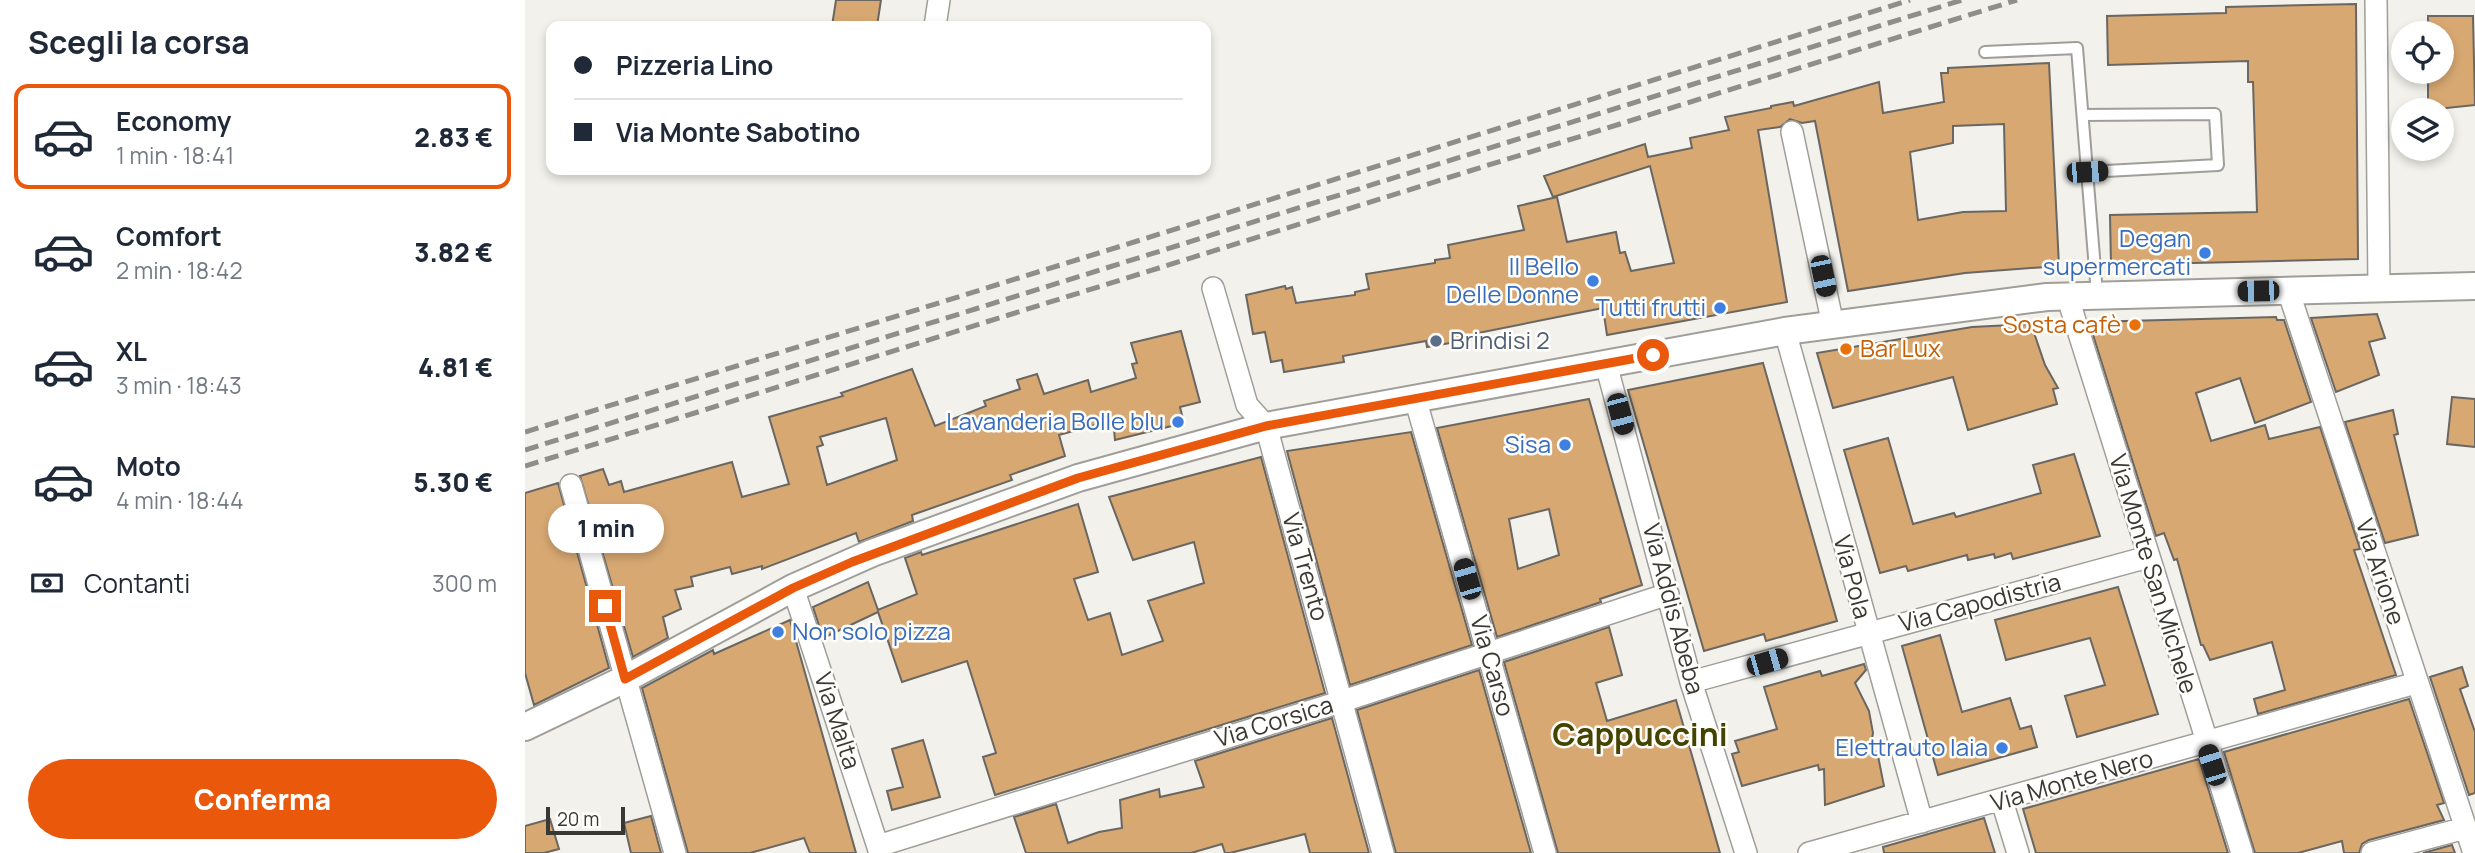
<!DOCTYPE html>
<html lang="it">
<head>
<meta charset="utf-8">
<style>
	:root { --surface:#fff; --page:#f2f2f3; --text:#1f2937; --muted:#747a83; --line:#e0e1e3; --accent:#ea580c }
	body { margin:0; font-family:Manrope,sans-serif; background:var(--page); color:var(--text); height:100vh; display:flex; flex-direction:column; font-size:26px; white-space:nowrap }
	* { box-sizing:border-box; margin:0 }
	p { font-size:23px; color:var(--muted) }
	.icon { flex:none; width:38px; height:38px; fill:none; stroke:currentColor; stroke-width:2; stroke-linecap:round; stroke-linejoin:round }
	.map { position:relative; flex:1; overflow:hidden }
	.drawer { display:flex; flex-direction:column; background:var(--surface); width:525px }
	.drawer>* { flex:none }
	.top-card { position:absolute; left:21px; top:21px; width:665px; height:154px; border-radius:14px; box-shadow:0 4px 10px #0003; display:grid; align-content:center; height:154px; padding:0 28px; background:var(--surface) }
	.fabs { position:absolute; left:1866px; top:21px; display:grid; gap:14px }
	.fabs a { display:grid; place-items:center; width:63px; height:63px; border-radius:50%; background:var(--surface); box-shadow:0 4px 10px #0003; font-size:35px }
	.scale { position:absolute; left:21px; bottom:18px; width:79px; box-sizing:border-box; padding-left:7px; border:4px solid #383835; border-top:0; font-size:19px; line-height:24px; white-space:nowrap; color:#383835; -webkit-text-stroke:5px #fffefb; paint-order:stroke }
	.end { position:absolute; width:32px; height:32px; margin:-16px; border:9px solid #ea580c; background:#fff; box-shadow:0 0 0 4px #fff }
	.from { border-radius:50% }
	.bubble { position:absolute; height:49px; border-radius:24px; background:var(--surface); box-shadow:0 4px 10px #0003; font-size:23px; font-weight:800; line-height:49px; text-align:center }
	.car { position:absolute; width:21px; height:42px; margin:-21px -10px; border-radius:9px; box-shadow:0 0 5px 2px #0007; background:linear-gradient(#222 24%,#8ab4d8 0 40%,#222 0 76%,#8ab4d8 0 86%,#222 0) }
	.top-card b { display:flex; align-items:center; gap:24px; height:66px; font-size:26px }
	.top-card b+b { border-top:2px solid var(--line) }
	.top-card i { width:18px; height:18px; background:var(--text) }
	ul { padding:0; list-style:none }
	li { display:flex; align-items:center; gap:21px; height:105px; margin:0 14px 10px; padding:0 14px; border:4px solid transparent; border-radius:14px }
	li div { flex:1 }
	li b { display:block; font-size:26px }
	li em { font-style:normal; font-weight:800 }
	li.active { border-color:var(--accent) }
	li>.icon { width:63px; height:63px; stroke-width:1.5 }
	h2 { padding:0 28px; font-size:32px; line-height:84px }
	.pay { display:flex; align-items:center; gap:18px; height:77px; padding:0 28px; font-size:26px }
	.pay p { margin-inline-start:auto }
	.button { display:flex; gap:14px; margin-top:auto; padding:14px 28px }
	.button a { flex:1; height:80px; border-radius:42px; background:var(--accent); color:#fff; font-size:28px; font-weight:800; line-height:80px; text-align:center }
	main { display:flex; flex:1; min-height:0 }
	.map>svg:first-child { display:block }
	.building { fill:#d7a872; stroke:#6a6662; stroke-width:2; fill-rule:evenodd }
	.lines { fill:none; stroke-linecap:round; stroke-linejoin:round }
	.service-casing { stroke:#9f9e99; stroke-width:14 }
	.minor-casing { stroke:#9f9e99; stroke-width:24 }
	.tertiary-casing { stroke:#9f9e99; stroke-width:30 }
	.service { stroke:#fff; stroke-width:10 }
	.minor { stroke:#fff; stroke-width:21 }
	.tertiary { stroke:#fff; stroke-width:26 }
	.rail { stroke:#8f8e8a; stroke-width:5; stroke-dasharray:14 7; stroke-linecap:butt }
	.route { stroke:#ea580c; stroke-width:9 }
	.shop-dot { fill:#3f7fe0; stroke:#fffefb; stroke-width:2.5 }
	.food-dot { fill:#e8710a; stroke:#fffefb; stroke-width:2.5 }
	.service-dot { fill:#5c6f8a; stroke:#fffefb; stroke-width:2.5 }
	.labels { text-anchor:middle; stroke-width:5; stroke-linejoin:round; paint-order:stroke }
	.shop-label { font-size:24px; fill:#366cbe; stroke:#fffefb; text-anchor:end }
	.food-label { font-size:24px; fill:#c56008; stroke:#fffefb; text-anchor:end }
	.service-label { font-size:24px; fill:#4e5e75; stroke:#fffefb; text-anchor:start }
	.street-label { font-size:24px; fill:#383835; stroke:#fffefb }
	.district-label { font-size:32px; font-weight:bold; fill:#454300; stroke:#fffefb }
</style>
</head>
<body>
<main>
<section class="drawer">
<h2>Scegli la corsa</h2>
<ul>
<li class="active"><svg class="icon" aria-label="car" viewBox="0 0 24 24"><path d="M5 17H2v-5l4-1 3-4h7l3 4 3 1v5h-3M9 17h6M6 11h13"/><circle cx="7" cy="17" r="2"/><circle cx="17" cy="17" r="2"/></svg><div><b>Economy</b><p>1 min · 18:41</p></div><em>2.83 €</em></li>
<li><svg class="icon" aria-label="car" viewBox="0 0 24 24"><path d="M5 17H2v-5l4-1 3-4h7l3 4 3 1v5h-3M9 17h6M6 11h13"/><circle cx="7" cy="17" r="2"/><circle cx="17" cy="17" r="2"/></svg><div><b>Comfort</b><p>2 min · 18:42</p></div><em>3.82 €</em></li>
<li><svg class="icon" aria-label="car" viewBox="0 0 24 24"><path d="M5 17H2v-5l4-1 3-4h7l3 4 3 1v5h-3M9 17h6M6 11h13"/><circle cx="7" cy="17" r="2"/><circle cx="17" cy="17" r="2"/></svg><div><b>XL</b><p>3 min · 18:43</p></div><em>4.81 €</em></li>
<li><svg class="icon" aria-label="car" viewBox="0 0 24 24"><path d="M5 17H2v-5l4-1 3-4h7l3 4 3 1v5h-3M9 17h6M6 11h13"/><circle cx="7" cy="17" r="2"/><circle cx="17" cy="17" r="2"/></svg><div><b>Moto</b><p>4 min · 18:44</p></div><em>5.30 €</em></li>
</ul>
<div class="pay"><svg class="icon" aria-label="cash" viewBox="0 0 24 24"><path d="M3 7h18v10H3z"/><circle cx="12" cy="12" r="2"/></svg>Contanti<p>300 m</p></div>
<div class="button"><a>Conferma</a></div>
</section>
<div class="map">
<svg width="1950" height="853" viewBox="0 0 1950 853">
	<rect width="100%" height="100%" fill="#f2f1eb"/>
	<path class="building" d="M311 0H356L352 26H307Z
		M1831 4 1833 259 1586 265 1585 215 1732 212 1728 82H1723V61L1583 65 1582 16 1701 13V7Z
		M1903 16H1948L1950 105 1903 110V72H1916V33H1903Z
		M1524 63 1534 266 1440 273 1323 291 1290 121 1277 123 1265 119 1255 127 1233 130 1262 302 1082 335 1078 308 953 333 954 338 902 347 901 341 818 356 819 362 759 372 757 360 746 362 740 332 728 334 721 295 760 286 761 289 767 287 771 303 830 295V292L844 289 841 274 910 263V260L925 258 923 245 999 230 993 206 1032 197 1042 242 1091 232 1095 253 1100 252 1106 271 1149 263 1125 166 1028 197 1019 176 1120 144 1123 157 1167 148 1165 138 1204 130 1200 117 1246 108V106L1268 102 1269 106 1354 82 1358 113 1419 102 1416 73H1423V68ZM1479 124 1481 211 1438 212 1393 220 1385 152 1428 143V126Z
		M1852 314 1860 338 1844 342 1854 375 1811 392 1786 318Z
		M1751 317 1752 320H1759L1786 402 1730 423 1715 378 1671 393 1686 441 1740 425 1744 439 1795 427 1835 549 1829 550 1871 675 1733 714 1729 699 1760 690 1747 642 1685 660 1678 645H1676L1652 559 1649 560 1639 533 1631 536 1564 322Z
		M1506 324 1520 365 1533 388 1528 389 1532 404 1443 430 1428 377 1308 408 1292 353 1447 327Z
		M656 331 675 402 655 407 659 423 590 440 588 420 534 435 540 456 485 475 487 480 387 515 388 521 334 542 331 533 237 569V566L207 574 205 567 166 577 168 586 150 590 156 609 138 617 143 638 108 657 55 476 78 469 84 485 96 481 99 492 207 462 217 497 264 484 244 417 318 396 316 393 387 369 410 426 461 406 459 401 495 389 492 380 512 374 519 394 563 380 566 392 611 378 607 364 612 363 606 343ZM361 418 372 460 302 485 292 447 298 445 295 437Z
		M1238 363 1312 621 1241 641 1239 634 1179 651 1103 390Z
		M1927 397 1950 399V447L1922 444Z
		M1064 399 1117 585 1075 599 1076 602 972 637 912 428ZM1024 509 1034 555 993 569 984 519Z
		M1868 410 1873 434 1869 435 1893 535 1860 543 1820 422Z
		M886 432 947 645 825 685 762 451Z
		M1363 438 1388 524 1429 513 1431 517 1516 493 1508 465 1549 454 1575 536 1488 559 1486 553 1470 558 1469 554 1443 560 1442 555 1383 571 1381 566 1355 573 1319 450Z
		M736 457 800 693 470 795 458 757 471 753 442 661 377 682 353 612 298 638 288 607 343 582 353 610 392 594 380 558 396 552 397 555 553 504 573 572 549 579 563 620 585 613 597 655 638 641 623 601 679 583 669 542 608 560 584 497Z
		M33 483 84 668 9 705 0 673V493Z
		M1593 587 1633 714 1552 737 1540 696 1580 685 1565 638 1481 660 1470 620Z
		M265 620 331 853H285L279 838 225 853H163L117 688 188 650 189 654Z
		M1084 627 1097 675 1071 683 1082 721 1151 700 1195 853H1033L979 662Z
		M1415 635 1437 712 1485 698 1495 729 1506 726 1512 747 1413 775 1377 646Z
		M1339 664 1341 670 1330 683 1344 711 1348 733 1346 745 1353 756 1359 786 1300 805 1299 769 1294 770 1293 765 1217 786 1207 754 1214 752 1210 741 1252 729 1239 687 1295 671 1297 676Z
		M1937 667 1943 686 1935 689 1950 732V793L1944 795 1905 677Z
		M954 670 1006 853H871L832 710Z
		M1884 699 1919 803 1912 805 1919 820 1844 840 1837 844 1834 853H1819L1817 841 1773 853H1730L1699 752Z
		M807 718 844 853H785L780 834 705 853H700L697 844 666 853H501L489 817 531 804 543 843 574 832 597 828 595 800 634 789 635 797 679 787 670 761Z
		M398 740 415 797 367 810 362 791 378 787 367 749Z
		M1674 759 1703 853H1511L1498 809Z
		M126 816 136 853H106L99 823Z
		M1459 818 1470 853H1359L1358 847Z
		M25 819 34 849 19 853H0V826Z
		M1927 845 1930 853H1898Z"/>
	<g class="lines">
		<g class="service-casing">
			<path id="service" d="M1460 52 1552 48 1572 294
				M1558 115 1690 114 1693 165 1562 172"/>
		</g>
		<g class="minor-casing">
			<path id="minor" d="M1851 0 1854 287
				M410 26 414 0
				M1267 132 1308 325
				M688 288 722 405 741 426 858 853
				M1763 290 1949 853
				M1542 295 1717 853
				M1260 331 1397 822
				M1081 364 1166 682 1221 853
				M890 398 1020 853
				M46 485 150 853
				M268 588 355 853
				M1166 682 1623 557
				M1477 801 1493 853
				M353 846 818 701 1143 594
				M1284 853 1891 683
				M1847 853 1940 828"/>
		</g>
		<g class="tertiary-casing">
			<path id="tertiary" d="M0 727 100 679 268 588 347 553 553 478 741 426 1260 331 1522 297 1950 286"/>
		</g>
		<use href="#service" class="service"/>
		<use href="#minor" class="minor"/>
		<use href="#tertiary" class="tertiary"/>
		<path class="rail" d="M0 432 1385 0
			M0 450 1437 0
			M0 466 1492 0"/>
	</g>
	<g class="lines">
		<path class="route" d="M80 606 100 679 268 588 327 562 553 478 741 426 1128 355"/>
	</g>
	<g class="shop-dot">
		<circle cx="1680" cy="253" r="7"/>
		<circle cx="1068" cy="281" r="7"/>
		<circle cx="1195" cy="308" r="7"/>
		<circle cx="653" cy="422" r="7"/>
		<circle cx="1040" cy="445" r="7"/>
		<circle cx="253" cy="632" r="7"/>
		<circle cx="1477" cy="748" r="7"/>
	</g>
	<g class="food-dot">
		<circle cx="1610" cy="325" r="7"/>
		<circle cx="1321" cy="349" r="7"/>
	</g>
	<circle class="service-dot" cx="911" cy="341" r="7"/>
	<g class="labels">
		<g class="shop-label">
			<text x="1666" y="247">Degan<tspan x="1666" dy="28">supermercati</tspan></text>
			<text x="1054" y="275">Il Bello<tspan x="1054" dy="28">Delle Donne</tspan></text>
			<text x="1181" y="316">Tutti frutti</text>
			<text x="639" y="430">Lavanderia Bolle blu</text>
			<text x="1026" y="453">Sisa</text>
			<text x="267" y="640" text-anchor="start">Non solo pizza</text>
			<text x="1463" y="756">Elettrauto Iaia</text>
		</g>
		<g class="food-label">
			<text x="1596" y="333">Sosta cafè</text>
			<text x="1335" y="357" text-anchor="start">Bar Lux</text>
		</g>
		<g class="service-label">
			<text x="925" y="349">Brindisi 2</text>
		</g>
		<g class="street-label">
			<text transform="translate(780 567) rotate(74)" y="8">Via Trento</text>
			<text transform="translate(1855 572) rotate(72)" y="8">Via Arione</text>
			<text transform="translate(1628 574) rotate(73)" y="8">Via Monte San Michele</text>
			<text transform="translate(1327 577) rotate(75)" y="8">Via Pola</text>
			<text transform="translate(1455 603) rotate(-15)" y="8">Via Capodistria</text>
			<text transform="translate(1148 609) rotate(75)" y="8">Via Addis Abeba</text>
			<text transform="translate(967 666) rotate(74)" y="8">Via Carso</text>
			<text transform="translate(312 721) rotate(72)" y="8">Via Malta</text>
			<text transform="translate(749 722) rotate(-17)" y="8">Via Corsica</text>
			<text transform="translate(1547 781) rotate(-16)" y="8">Via Monte Nero</text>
		</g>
		<g class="district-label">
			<text x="1115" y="746">Cappuccini</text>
		</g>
	</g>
</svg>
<div class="fabs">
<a><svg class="icon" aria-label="locate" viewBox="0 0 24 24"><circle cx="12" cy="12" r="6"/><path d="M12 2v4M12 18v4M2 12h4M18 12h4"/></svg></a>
<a><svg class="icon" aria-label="layers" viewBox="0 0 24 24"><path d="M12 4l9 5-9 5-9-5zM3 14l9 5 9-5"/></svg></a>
</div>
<div class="scale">20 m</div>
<i class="end from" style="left:1128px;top:355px"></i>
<i class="end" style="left:80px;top:606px"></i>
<div class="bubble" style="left:23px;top:504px;width:116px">1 min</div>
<i class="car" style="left:1562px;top:172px;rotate:87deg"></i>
<i class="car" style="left:1298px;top:276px;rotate:168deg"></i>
<i class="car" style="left:1733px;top:291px;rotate:269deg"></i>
<i class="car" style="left:1095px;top:414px;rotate:165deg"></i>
<i class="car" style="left:942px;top:579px;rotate:344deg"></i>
<i class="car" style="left:1242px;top:662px;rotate:74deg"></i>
<i class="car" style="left:1687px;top:765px;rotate:342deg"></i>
<div class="top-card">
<b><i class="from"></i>Pizzeria Lino</b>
<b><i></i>Via Monte Sabotino</b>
</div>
</div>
</main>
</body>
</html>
